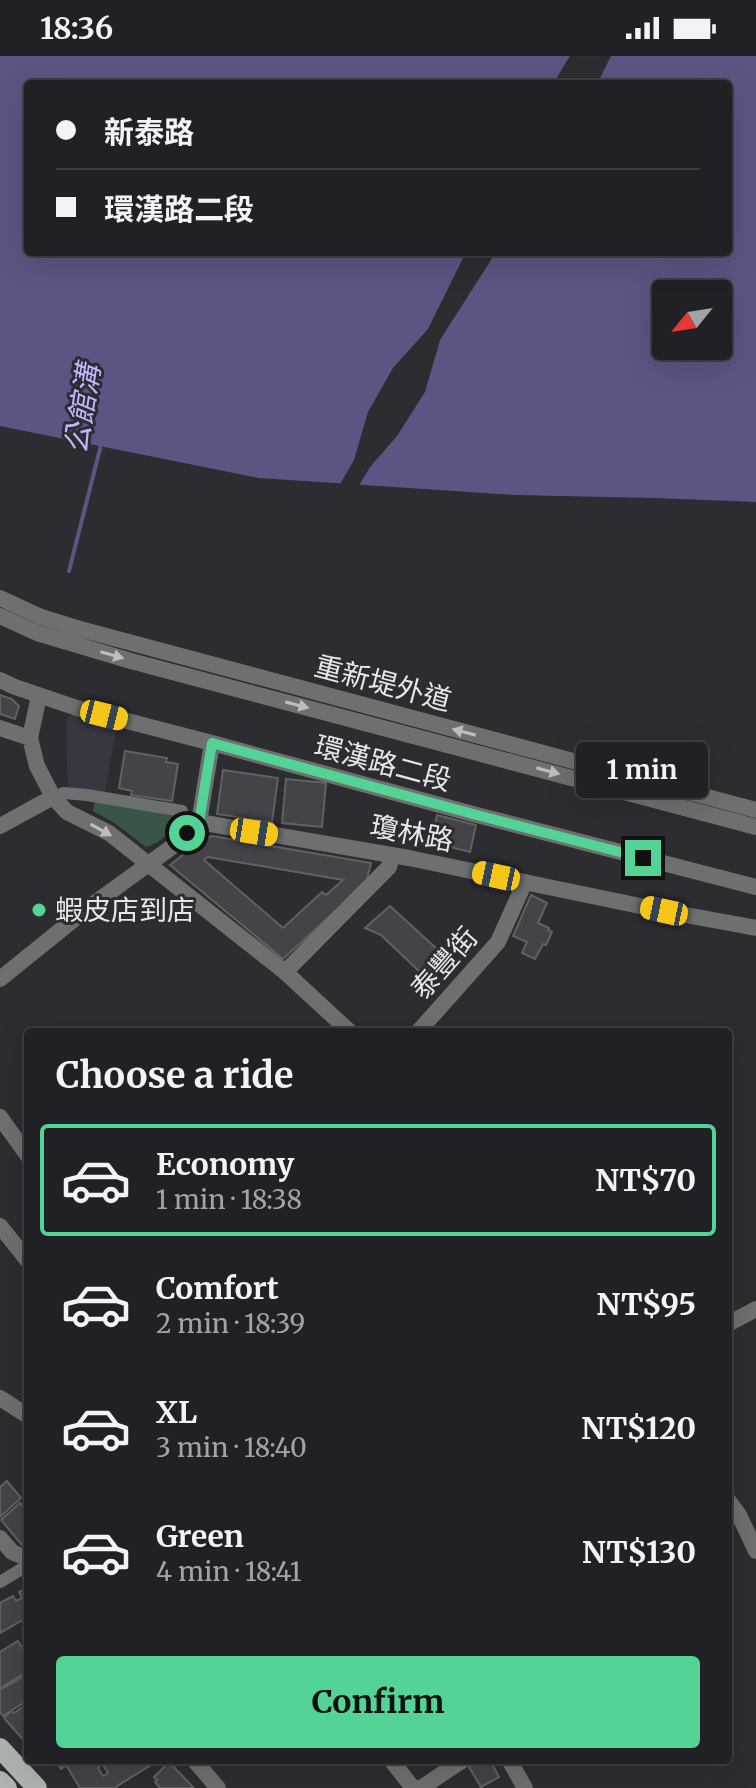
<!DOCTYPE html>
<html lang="en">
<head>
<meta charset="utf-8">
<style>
	:root { --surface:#212125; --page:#29292d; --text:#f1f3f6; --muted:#a2a3a7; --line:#3e3e42; --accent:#53d396 }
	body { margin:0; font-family:Merriweather,"Noto Sans TC",serif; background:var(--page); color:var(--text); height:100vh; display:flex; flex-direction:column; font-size:30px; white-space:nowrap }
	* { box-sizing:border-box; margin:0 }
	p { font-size:26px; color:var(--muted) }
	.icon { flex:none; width:44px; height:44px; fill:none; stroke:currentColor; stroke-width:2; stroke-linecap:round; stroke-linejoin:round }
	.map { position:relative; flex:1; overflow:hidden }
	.drawer { position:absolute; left:24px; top:972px; width:708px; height:736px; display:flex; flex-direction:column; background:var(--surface); border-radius:8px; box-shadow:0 8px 32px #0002,0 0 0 2px var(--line) }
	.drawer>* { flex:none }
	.hud { position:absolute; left:24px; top:24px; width:708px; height:176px; border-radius:8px; box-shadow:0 8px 32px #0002,0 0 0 2px var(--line); display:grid; align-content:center; height:176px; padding:0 32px; background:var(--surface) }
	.needle { width:52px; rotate:240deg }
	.tools { position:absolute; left:652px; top:224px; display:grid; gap:16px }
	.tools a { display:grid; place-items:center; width:80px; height:80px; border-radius:8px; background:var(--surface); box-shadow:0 8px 32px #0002,0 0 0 2px var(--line); font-size:40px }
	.end { position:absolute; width:36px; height:36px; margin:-18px; border:10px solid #53d396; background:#111; box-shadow:0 0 0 4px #111 }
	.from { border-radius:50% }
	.bubble { position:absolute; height:56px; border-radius:8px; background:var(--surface); box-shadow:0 8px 32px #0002,0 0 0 2px var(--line); font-size:26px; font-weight:700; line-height:56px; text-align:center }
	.car { position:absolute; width:24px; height:48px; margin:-24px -12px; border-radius:10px; box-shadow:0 0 6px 2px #0007; background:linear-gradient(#f5c518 24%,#345 0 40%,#f5c518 0 76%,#345 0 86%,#f5c518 0) }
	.hud b { display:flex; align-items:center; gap:28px; height:76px; font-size:30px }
	.hud b+b { border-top:2px solid var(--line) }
	.hud i { width:20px; height:20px; background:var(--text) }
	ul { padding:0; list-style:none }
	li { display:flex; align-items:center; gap:24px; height:112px; margin:0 16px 12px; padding:0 16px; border:4px solid transparent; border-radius:8px }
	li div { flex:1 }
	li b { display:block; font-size:30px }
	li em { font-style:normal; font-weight:700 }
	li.selected { border-color:var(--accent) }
	li>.icon { width:72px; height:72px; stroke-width:1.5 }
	h2 { padding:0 32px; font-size:36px; line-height:96px }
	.button { display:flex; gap:16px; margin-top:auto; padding:16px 32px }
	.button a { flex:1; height:92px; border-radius:8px; background:var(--accent); color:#111; font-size:32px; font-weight:700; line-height:92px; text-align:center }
	.status { display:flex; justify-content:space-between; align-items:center; height:56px; padding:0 40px; background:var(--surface); direction:ltr }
	.status svg { height:22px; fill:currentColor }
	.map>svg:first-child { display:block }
	.built { fill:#383740 }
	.green { fill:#385545 }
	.water { fill:#5a5582; fill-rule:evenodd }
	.pier { fill:#2c2c31 }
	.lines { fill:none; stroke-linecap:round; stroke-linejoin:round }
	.stream { stroke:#5a5582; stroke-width:4 }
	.building { fill:#444348; stroke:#606065; stroke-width:2; fill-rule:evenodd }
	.pedestrian { stroke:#6e706f; stroke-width:12 }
	.minor { stroke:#6e706f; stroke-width:16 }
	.tertiary { stroke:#6e706f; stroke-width:16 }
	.primary { stroke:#aeb3b0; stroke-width:20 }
	.oneway { fill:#bdbdbf }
	.route { stroke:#53d396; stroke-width:10 }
	.poi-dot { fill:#53d396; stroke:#2c2c31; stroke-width:3 }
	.labels { text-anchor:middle; stroke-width:6; stroke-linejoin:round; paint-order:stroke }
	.street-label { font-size:28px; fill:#e7e7ea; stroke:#2c2c31 }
	.poi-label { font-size:28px; fill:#e7e7ea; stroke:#2c2c31; text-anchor:start }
	.water-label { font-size:30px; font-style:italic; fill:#bfb6ff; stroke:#2c2c31 }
</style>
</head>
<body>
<div class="status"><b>18:36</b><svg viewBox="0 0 49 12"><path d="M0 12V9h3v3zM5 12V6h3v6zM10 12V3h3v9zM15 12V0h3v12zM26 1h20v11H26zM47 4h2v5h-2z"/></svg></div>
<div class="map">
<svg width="756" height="1732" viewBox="0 0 756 1732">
	<rect width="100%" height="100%" fill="#2c2c31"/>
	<path class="built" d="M73 657 117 669 105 736 68 732 66 665Z"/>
	<path class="green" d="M95 744 179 761C174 775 160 787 146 791L116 768 93 755Z"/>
	<path class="water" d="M0 0H756V446L654 442 514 439 259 422 0 370ZM28 28H728V196H28ZM666 238H718V290H666Z"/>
	<path class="pier" d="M570 0H611L597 28H553Z
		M466 196H496L440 284 425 336 397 380 370 411 357 433 338 432 354 404 368 356 393 312 428 273Z"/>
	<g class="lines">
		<path class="stream" d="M69 515 102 385"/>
	</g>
	<path class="building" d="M0 639 12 643 19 650 15 663 0 658Z
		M125 695 167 702 166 706 178 708 172 745 131 739 132 735 119 732Z
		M223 714 278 722 272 766 217 758Z
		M286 723 326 727 322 771 282 767Z
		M437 759 476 769 470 796 431 786Z
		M212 780 371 807 366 827 283 903 170 809 202 784ZM208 801 343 824 326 839 322 836 283 872 204 804Z
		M531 839 547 847 538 867 549 872 548 874 552 876 546 889 543 888 535 903 522 897 527 886 513 880Z
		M390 850 449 904 422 918 381 879 365 872Z
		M7 1425 21 1442 0 1461V1431Z
		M20 1447 28 1456V1484L22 1489 1 1464Z
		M28 1531V1561L0 1577V1547L13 1540 16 1545 22 1542 19 1536Z
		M18 1585 28 1602V1615L0 1632V1596Z
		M24 1620 28 1626V1644L3 1660 0 1656V1634Z
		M26 1649 28 1650V1689L4 1662 11 1655 14 1657Z
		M58 1704H102L97 1707 99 1711 98 1712 103 1720 108 1717 103 1709 111 1704H159L114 1732H80L66 1709 61 1713 56 1705Z
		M481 1704H490L499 1721 481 1731 469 1711Z
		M168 1707 170 1710 172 1709 194 1732H160L155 1726 157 1724 154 1721Z"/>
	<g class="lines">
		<path class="pedestrian" d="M53 741 64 737 87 739 182 755
			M0 1526 28 1509"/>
		<path class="minor" d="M39 640 30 682 37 710 53 741 67 756 109 777 285 916 350 976
			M0 672 30 682
			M0 770 53 741
			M285 916 389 811 392 799
			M418 976 498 886 525 826
			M0 1061 28 1100
			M0 1170 28 1205
			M728 1268 756 1253
			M0 1342 28 1360
			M728 1444 739 1459 756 1495
			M0 1482 12 1496 28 1503
			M194 1704 218 1732
			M391 1704 413 1732
			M509 1704 525 1732
			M421 1732 463 1704"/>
		<path class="tertiary" d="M0 542 41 561 80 573 756 754
			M0 560 37 577 131 605 756 771
			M0 624 15 631 77 652 212 687 473 758 756 831
			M199 766 409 802 664 855 756 872
			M0 923 88 852 176 788 199 766 212 687"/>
		<path class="primary" d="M0 1692 37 1732
			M0 1725 7 1732"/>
	</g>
	<defs><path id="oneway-solid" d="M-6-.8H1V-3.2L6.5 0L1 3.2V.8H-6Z" transform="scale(2)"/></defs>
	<g class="oneway">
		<use href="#oneway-solid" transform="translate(112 599) rotate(16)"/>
		<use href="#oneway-solid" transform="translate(297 649) rotate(15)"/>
		<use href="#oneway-solid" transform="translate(464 676) rotate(-165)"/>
		<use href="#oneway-solid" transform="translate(548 715) rotate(15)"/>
		<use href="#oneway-solid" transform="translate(101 774) rotate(29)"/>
	</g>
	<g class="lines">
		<path class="route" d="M187 777 199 766 212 687 473 758 643 802"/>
	</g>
	<circle class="poi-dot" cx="39" cy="854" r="8"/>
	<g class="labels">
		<g class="street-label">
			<text transform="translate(383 627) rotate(15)" y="10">重新堤外道</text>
			<text transform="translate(383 707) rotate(15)" y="10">環漢路二段</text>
			<text transform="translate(412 777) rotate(11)" y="10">瓊林路</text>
			<text transform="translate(444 907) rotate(-49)" y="10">泰豐街</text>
		</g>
		<g class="poi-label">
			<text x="55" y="864">蝦皮店到店</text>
		</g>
		<g class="water-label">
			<text transform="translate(83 353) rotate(-81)" y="10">公館溝</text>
		</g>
	</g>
</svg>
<div class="tools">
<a><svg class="needle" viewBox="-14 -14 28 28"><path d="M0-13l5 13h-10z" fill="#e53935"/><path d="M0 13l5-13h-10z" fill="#a2a3a7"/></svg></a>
</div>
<i class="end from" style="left:187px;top:777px"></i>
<i class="end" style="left:643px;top:802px"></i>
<div class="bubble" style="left:576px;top:686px;width:132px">1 min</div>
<i class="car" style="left:104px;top:659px;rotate:104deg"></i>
<i class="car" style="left:254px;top:776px;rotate:99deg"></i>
<i class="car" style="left:496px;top:820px;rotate:282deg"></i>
<i class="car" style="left:664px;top:855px;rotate:282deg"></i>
<div class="hud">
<b><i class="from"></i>新泰路</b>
<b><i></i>環漢路二段</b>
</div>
<section class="drawer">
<h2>Choose a ride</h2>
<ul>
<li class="selected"><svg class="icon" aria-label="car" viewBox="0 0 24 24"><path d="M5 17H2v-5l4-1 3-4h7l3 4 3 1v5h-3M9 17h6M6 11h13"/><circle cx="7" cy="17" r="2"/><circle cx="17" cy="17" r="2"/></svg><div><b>Economy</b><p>1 min · 18:38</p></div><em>NT$70</em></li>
<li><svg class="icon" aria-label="car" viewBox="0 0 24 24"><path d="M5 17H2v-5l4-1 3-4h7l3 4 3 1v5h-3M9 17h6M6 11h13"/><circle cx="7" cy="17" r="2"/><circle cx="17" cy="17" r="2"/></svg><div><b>Comfort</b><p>2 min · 18:39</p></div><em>NT$95</em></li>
<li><svg class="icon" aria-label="car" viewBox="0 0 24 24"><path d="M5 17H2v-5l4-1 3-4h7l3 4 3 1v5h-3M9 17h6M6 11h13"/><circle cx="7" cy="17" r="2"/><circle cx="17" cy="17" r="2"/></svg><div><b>XL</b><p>3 min · 18:40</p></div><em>NT$120</em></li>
<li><svg class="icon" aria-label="car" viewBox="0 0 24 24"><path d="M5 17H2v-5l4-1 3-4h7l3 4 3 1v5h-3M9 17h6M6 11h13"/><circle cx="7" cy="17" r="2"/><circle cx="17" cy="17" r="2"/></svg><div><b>Green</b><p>4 min · 18:41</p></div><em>NT$130</em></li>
</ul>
<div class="button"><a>Confirm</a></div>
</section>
</div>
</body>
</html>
